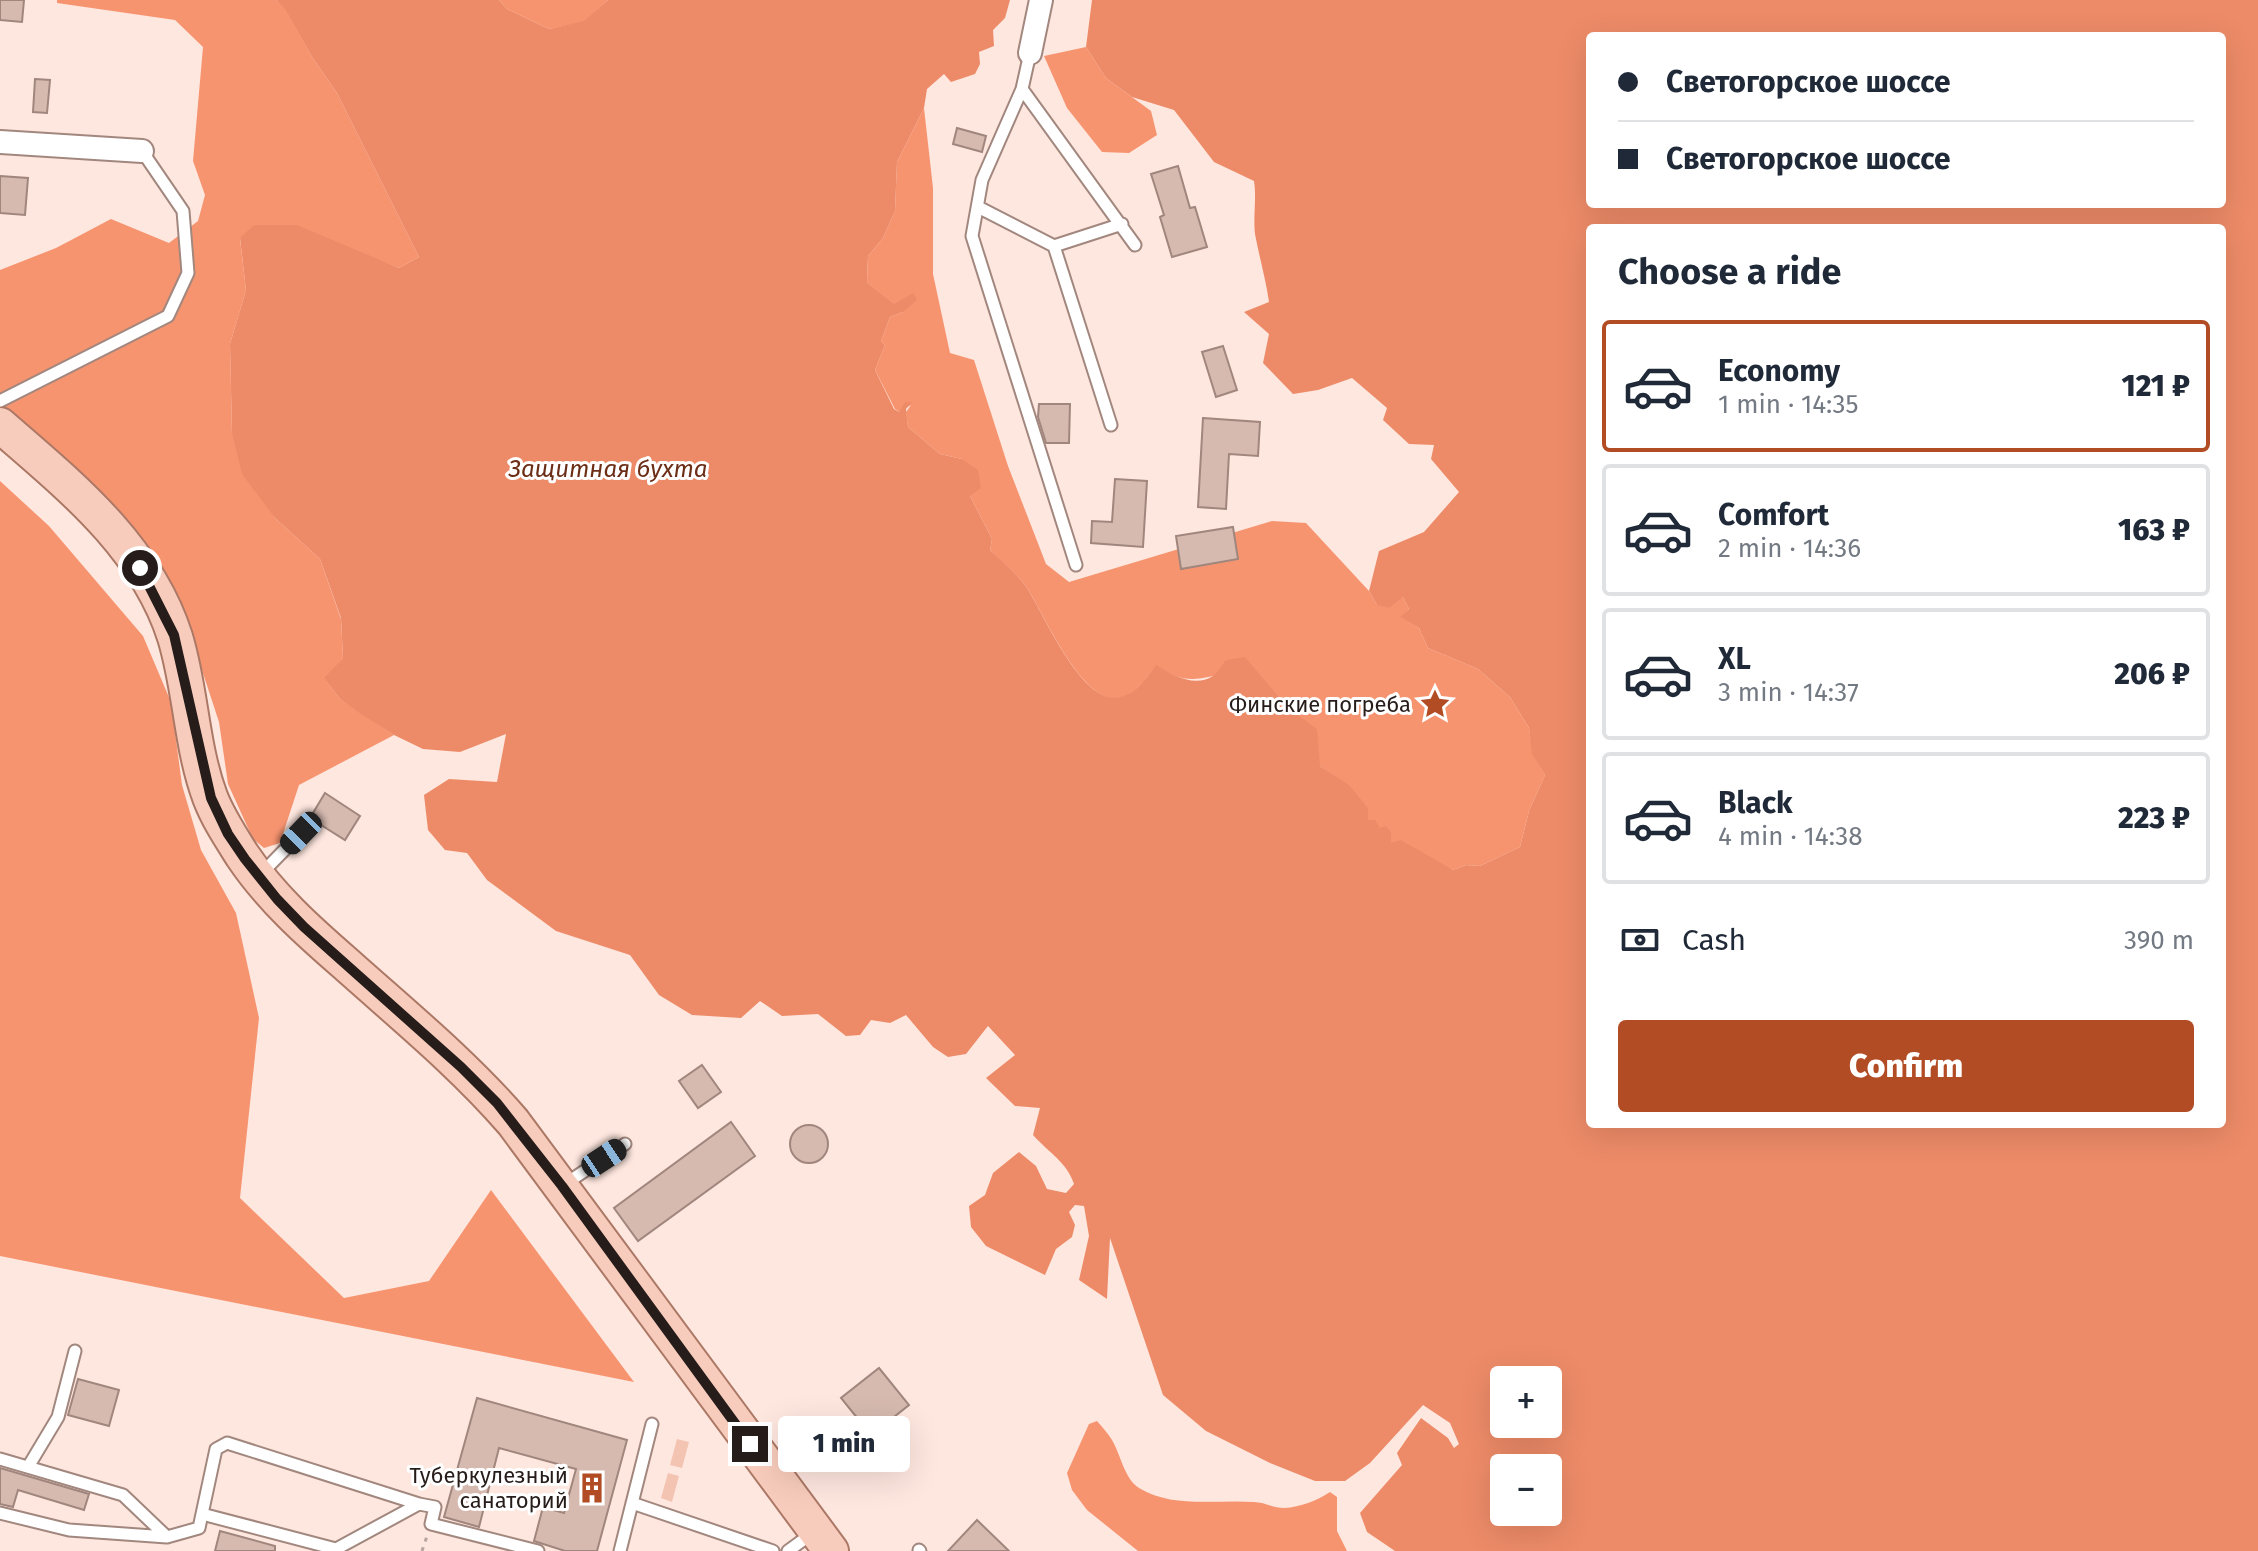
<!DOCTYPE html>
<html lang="en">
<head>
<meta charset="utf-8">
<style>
	:root { --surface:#fff; --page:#f2f2f3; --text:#1f2937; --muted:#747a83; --line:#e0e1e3; --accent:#b24c24 }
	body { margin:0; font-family:"Fira Sans",sans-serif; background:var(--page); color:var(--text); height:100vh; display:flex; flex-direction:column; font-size:30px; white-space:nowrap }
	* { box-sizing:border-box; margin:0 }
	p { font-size:26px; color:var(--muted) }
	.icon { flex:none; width:44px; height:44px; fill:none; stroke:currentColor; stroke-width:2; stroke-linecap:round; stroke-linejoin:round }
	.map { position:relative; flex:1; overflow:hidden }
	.panel { position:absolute; left:1586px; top:224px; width:640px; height:904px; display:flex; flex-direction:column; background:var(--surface); border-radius:8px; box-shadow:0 8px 32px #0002 }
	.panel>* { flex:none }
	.guide { position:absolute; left:1586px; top:32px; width:640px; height:176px; border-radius:8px; box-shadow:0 8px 32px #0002; display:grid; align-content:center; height:176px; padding:0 32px; background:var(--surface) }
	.controls { position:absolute; left:1490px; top:1366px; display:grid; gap:16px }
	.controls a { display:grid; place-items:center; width:72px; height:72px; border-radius:8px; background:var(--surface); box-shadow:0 8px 32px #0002; font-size:40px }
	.end { position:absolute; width:36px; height:36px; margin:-18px; border:10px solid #261c19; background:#fff; box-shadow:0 0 0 4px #fff }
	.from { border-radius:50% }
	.bubble { position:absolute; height:56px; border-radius:8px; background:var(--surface); box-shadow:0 8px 32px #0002; font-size:26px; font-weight:800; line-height:56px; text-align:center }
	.car { position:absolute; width:24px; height:48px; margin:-24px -12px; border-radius:10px; box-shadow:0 0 6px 2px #0007; background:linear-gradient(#222 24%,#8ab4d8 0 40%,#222 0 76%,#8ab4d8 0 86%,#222 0) }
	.guide b { display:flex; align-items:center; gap:28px; height:76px; font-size:30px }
	.guide b+b { border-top:2px solid var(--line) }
	.guide i { width:20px; height:20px; background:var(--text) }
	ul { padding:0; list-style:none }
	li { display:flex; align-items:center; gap:24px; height:132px; margin:0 16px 12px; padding:0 16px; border:4px solid var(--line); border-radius:8px }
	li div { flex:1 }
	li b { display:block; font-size:30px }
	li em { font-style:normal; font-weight:800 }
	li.active { border-color:var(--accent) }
	li>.icon { width:72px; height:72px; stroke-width:1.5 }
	h2 { padding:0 32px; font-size:36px; line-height:96px }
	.pay { display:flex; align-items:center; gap:20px; height:88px; padding:0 32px; font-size:30px }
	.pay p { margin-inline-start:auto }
	.action { display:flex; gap:16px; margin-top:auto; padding:16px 32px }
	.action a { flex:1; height:92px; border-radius:8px; background:var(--accent); color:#fff; font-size:32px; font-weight:800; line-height:92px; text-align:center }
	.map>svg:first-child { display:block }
	.green { fill:#f4c4b3 }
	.forest { fill:#f79470 }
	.water { fill:#ed8b68; fill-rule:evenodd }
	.building { fill:#d6bab0; stroke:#a0867d; stroke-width:2 }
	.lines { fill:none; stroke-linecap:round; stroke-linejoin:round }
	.service-casing { stroke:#a2877e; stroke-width:15 }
	.minor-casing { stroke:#a2877e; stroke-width:26 }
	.primary-casing { stroke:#ac7866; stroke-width:38 }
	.path { stroke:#b8a59f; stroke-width:3; stroke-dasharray:4 6; stroke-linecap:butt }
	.service { stroke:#fff; stroke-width:11 }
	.minor { stroke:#fff; stroke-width:22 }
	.primary { stroke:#f8ccbc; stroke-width:34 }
	.route { stroke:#261c19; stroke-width:10 }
	.labels { text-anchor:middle; stroke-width:6; stroke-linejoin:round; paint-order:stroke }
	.poi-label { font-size:22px; fill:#261c19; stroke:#fff; text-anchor:end }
	.water-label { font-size:24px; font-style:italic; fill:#6c2e16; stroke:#fff }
</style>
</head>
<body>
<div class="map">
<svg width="2258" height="1551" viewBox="0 0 2258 1551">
	<rect width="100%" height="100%" fill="#fee7df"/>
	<path class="green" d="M677 1439 689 1442 682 1468 670 1465Z
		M668 1473 679 1476 672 1502 661 1498Z"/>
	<path class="forest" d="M57 0H276L285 8 312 57 337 93 419 257 399 268 358 252 240 239 246 290 230 344 232 434 275 518 320 559 341 619 343 658 325 679 340 699 394 735 299 785 280 843 264 848 253 839 228 784 219 722 180 603 157 570 0 415V270L56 248 111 219 169 243 198 221 205 195 193 161 203 47 175 20 57 3Z
		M499 0H608L584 22 549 29 507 9Z
		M1086 47 1106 78 1151 111 1157 135 1129 153 1102 152 1067 108 1044 56Z
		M924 108 933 188V274L950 353 974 360 1008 466 1046 564 1069 582 1272 521 1306 523 1369 591 1377 605 1403 597 1409 609 1401 617 1419 628 1428 648 1478 669 1510 697 1529 728 1533 754 1545 775 1529 811 1520 847 1480 866 1466 865 1453 870 1391 843 1380 828 1368 821 1349 786 1320 766 1276 712 1213 676C1187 682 1179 679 1156 666 1146 678 1137 693 1120 698 1082 707 1042 609 1025 585 1015 572 1001 561 990 550L992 539 970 496 962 459 940 454 908 427 906 412 911 405 899 412 895 409 875 370 885 345 881 341 890 317 903 312 867 282 868 256 883 238 895 211 897 162Z
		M0 481 49 526 143 636 171 702 182 785 201 850 236 913 259 1018 240 1198 344 1298 429 1281 491 1190 634 1382 0 1256Z
		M1097 1421C1102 1427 1108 1433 1112 1440 1121 1455 1124 1478 1139 1488 1174 1509 1216 1499 1254 1502 1264 1502 1273 1508 1284 1508 1301 1507 1316 1501 1330 1492L1337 1497V1531L1347 1551H1138L1087 1510 1072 1490 1067 1473 1089 1424Z"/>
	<path class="water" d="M276 0H499L507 9 549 29 584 21 608 0H1010L1005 18 993 30 994 46 979 52 980 64 975 74 951 82 944 74 927 89 924 108 897 162 895 211 883 238 868 256 867 282 894 304 913 293 917 300 903 312 890 317 881 341 885 345 875 370 894 409 899 412 905 402H912L906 409 908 427 940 454 962 459 978 470 981 488 970 496 992 539 990 550C1002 561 1015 572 1025 585 1042 609 1082 708 1120 697 1137 693 1146 678 1156 665 1173 675 1194 688 1213 676 1218 673 1222 664 1226 660L1245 657 1279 697 1276 712 1295 713 1317 729 1320 766 1349 785 1368 808V820H1375L1380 828 1386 826 1391 832V843L1401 840 1453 870 1466 865 1480 866 1520 847 1529 811 1545 775 1532 754 1529 728 1510 697 1478 669 1428 648 1419 628 1400 617 1409 609 1403 597 1389 608 1377 605 1369 591 1379 551 1424 532 1459 492 1431 459 1434 445 1409 444 1383 420 1387 408 1352 378 1318 390 1293 394 1263 363 1269 334 1244 312 1269 302C1266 280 1260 260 1256 239 1252 223 1257 200 1254 181L1214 162 1174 110 1132 97 1106 78 1086 47 1092 0H2258V1551H1395L1367 1532 1360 1513 1402 1465 1397 1453 1421 1418 1448 1438 1454 1448 1459 1444 1450 1423 1423 1405 1370 1463 1345 1481H1315L1270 1463 1206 1431 1163 1395 1110 1238 1107 1299 1079 1280 1089 1236 1084 1206 1075 1205 1069 1212 1075 1225 1072 1237 1056 1249 1045 1275 986 1246 971 1227 969 1206 985 1195 993 1173 1019 1152 1036 1166 1047 1189 1066 1193 1074 1184C1066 1161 1050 1154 1033 1135L1040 1108 1015 1106 986 1078 1015 1055 988 1026 966 1054 948 1057 933 1047 906 1015 890 1023 871 1020 860 1035 846 1036 818 1014 782 1016 760 1001 741 1018 692 1015 659 995 630 955 556 931 487 880 467 853 445 850 428 830 424 795 449 779 497 782 506 734 460 752 423 749 394 735 361 714 340 699 324 678 343 658 341 618 320 559 275 518 242 474 232 434 230 344 246 290 240 238 254 225H297L399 268 419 257 337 93 312 57 285 9ZM1590 36H2222V204H1590ZM1590 228H2222V1124H1590ZM1504 1380H1548V1424H1504ZM1504 1468H1548V1512H1504Z"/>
	<path class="building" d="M0 0H24L22 22 0 20Z
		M35 79 50 80 47 113 33 112Z
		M957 128 986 136 982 152 953 144Z
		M1178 166 1190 208 1195 207 1207 247 1172 257 1160 217 1164 215 1151 174Z
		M0 176 28 178 25 215 0 213Z
		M1223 346 1237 390 1216 397 1202 352Z
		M1039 404H1070L1069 443H1046L1038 417Z
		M1203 418 1260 422 1258 456 1229 454 1226 509 1198 507Z
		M1115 479 1147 481 1143 547 1091 543 1092 521 1112 522Z
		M1233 527 1238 559 1181 569 1176 536Z
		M325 793 360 816 345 840 310 818Z
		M702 1065 721 1092 698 1108 679 1081Z
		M731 1122 755 1156 638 1241 614 1208Z
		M790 1144a19 19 0 1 1 38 0a19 19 0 1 1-38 0Z
		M879 1368 909 1405 871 1435 841 1398Z
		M78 1379 119 1390 109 1426 68 1415Z
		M477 1398 627 1440 597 1551H565L534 1541 543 1507 564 1513 576 1469 499 1448 479 1527 444 1517Z
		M0 1468 89 1494 84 1510 18 1490 13 1507 0 1504Z
		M977 1520 1009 1551H948Z
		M220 1531 275 1546V1551H215Z"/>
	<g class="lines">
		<g class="service-casing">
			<path id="service" d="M1030 53 1022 89 982 180 972 236 1076 565
				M1022 89 1135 245
				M978 207 1054 246 1122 224
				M1054 246 1111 425
				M0 401 168 316 188 273 183 211 142 151
				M261 874 301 833
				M565 1184 625 1144
				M0 1459 123 1495 167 1537 199 1528 216 1449 227 1443 419 1504 336 1549 202 1514
				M771 1465 803 1443
				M28 1467 58 1417 75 1351
				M632 1503 773 1551
				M419 1504 435 1507 431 1524 538 1551
				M0 1513 69 1530 167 1537
				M919 1550 920 1551
				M620 1551 652 1424
				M788 1551 814 1532"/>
		</g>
		<g class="minor-casing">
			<path id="minor" d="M1030 53 1041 0
				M0 142 142 151"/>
		</g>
		<g class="primary-casing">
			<path id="primary" d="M0 425C69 485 146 546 175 637 191 689 191 746 210 797 218 818 230 836 242 855 270 897 308 931 346 964 403 1015 463 1064 513 1122L831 1551"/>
		</g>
		<path class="path" d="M422 1551 427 1536"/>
		<use href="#service" class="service"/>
		<use href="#minor" class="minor"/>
		<use href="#primary" class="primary"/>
	</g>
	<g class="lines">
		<path class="route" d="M140 568 174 635 211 798 228 834 245 859 277 899 304 927 461 1067 497 1103 562 1186 750 1444"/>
	</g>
	<defs>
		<g id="sight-bare" transform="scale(2.4)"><path d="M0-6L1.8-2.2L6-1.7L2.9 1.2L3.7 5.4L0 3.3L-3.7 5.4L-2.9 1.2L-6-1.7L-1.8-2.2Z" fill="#b24c24" stroke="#fff" stroke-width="2.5" paint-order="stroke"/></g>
		<g id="building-bare" transform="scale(2.4)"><path d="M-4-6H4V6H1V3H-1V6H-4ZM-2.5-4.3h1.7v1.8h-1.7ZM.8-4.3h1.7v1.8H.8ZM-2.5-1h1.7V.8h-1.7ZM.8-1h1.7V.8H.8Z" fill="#b24c24" stroke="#fff" stroke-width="2.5" paint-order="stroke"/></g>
	</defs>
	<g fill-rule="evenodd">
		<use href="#sight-bare" x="1435" y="704"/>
		<use href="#building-bare" x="592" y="1488"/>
	</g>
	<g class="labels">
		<g class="poi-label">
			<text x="1411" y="712">Финские погреба</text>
			<text x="568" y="1483">Туберкулезный<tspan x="568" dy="25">санаторий</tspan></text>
		</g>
		<g class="water-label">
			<text x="608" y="477">Защитная бухта</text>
		</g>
	</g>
</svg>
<div class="controls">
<a>+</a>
<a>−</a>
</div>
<i class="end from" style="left:140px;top:568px"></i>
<i class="end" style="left:750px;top:1444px"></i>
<div class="bubble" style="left:778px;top:1416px;width:132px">1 min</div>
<i class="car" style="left:301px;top:833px;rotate:224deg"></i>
<i class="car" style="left:604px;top:1158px;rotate:57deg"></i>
<div class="guide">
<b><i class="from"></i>Светогорское шоссе</b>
<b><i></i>Светогорское шоссе</b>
</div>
<section class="panel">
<h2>Choose a ride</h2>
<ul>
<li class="active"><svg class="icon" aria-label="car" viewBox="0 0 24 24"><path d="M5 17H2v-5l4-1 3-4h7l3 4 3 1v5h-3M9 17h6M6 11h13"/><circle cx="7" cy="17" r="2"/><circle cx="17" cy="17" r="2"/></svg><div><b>Economy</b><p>1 min · 14:35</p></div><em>121 ₽</em></li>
<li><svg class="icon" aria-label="car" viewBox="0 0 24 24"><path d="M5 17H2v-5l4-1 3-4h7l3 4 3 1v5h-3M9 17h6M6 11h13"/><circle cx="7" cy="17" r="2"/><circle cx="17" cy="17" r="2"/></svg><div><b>Comfort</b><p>2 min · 14:36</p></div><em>163 ₽</em></li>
<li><svg class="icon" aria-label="car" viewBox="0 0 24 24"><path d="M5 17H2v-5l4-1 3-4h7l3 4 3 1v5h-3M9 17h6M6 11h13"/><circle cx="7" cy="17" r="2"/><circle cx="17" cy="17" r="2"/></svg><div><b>XL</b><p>3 min · 14:37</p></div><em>206 ₽</em></li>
<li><svg class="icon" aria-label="car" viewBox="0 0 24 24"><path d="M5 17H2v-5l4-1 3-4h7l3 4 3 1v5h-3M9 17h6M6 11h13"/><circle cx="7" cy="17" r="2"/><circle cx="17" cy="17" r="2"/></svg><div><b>Black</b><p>4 min · 14:38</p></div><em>223 ₽</em></li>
</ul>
<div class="pay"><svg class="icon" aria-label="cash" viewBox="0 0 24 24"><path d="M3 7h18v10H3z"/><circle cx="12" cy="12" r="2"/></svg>Cash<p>390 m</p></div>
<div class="action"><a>Confirm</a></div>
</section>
</div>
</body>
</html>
